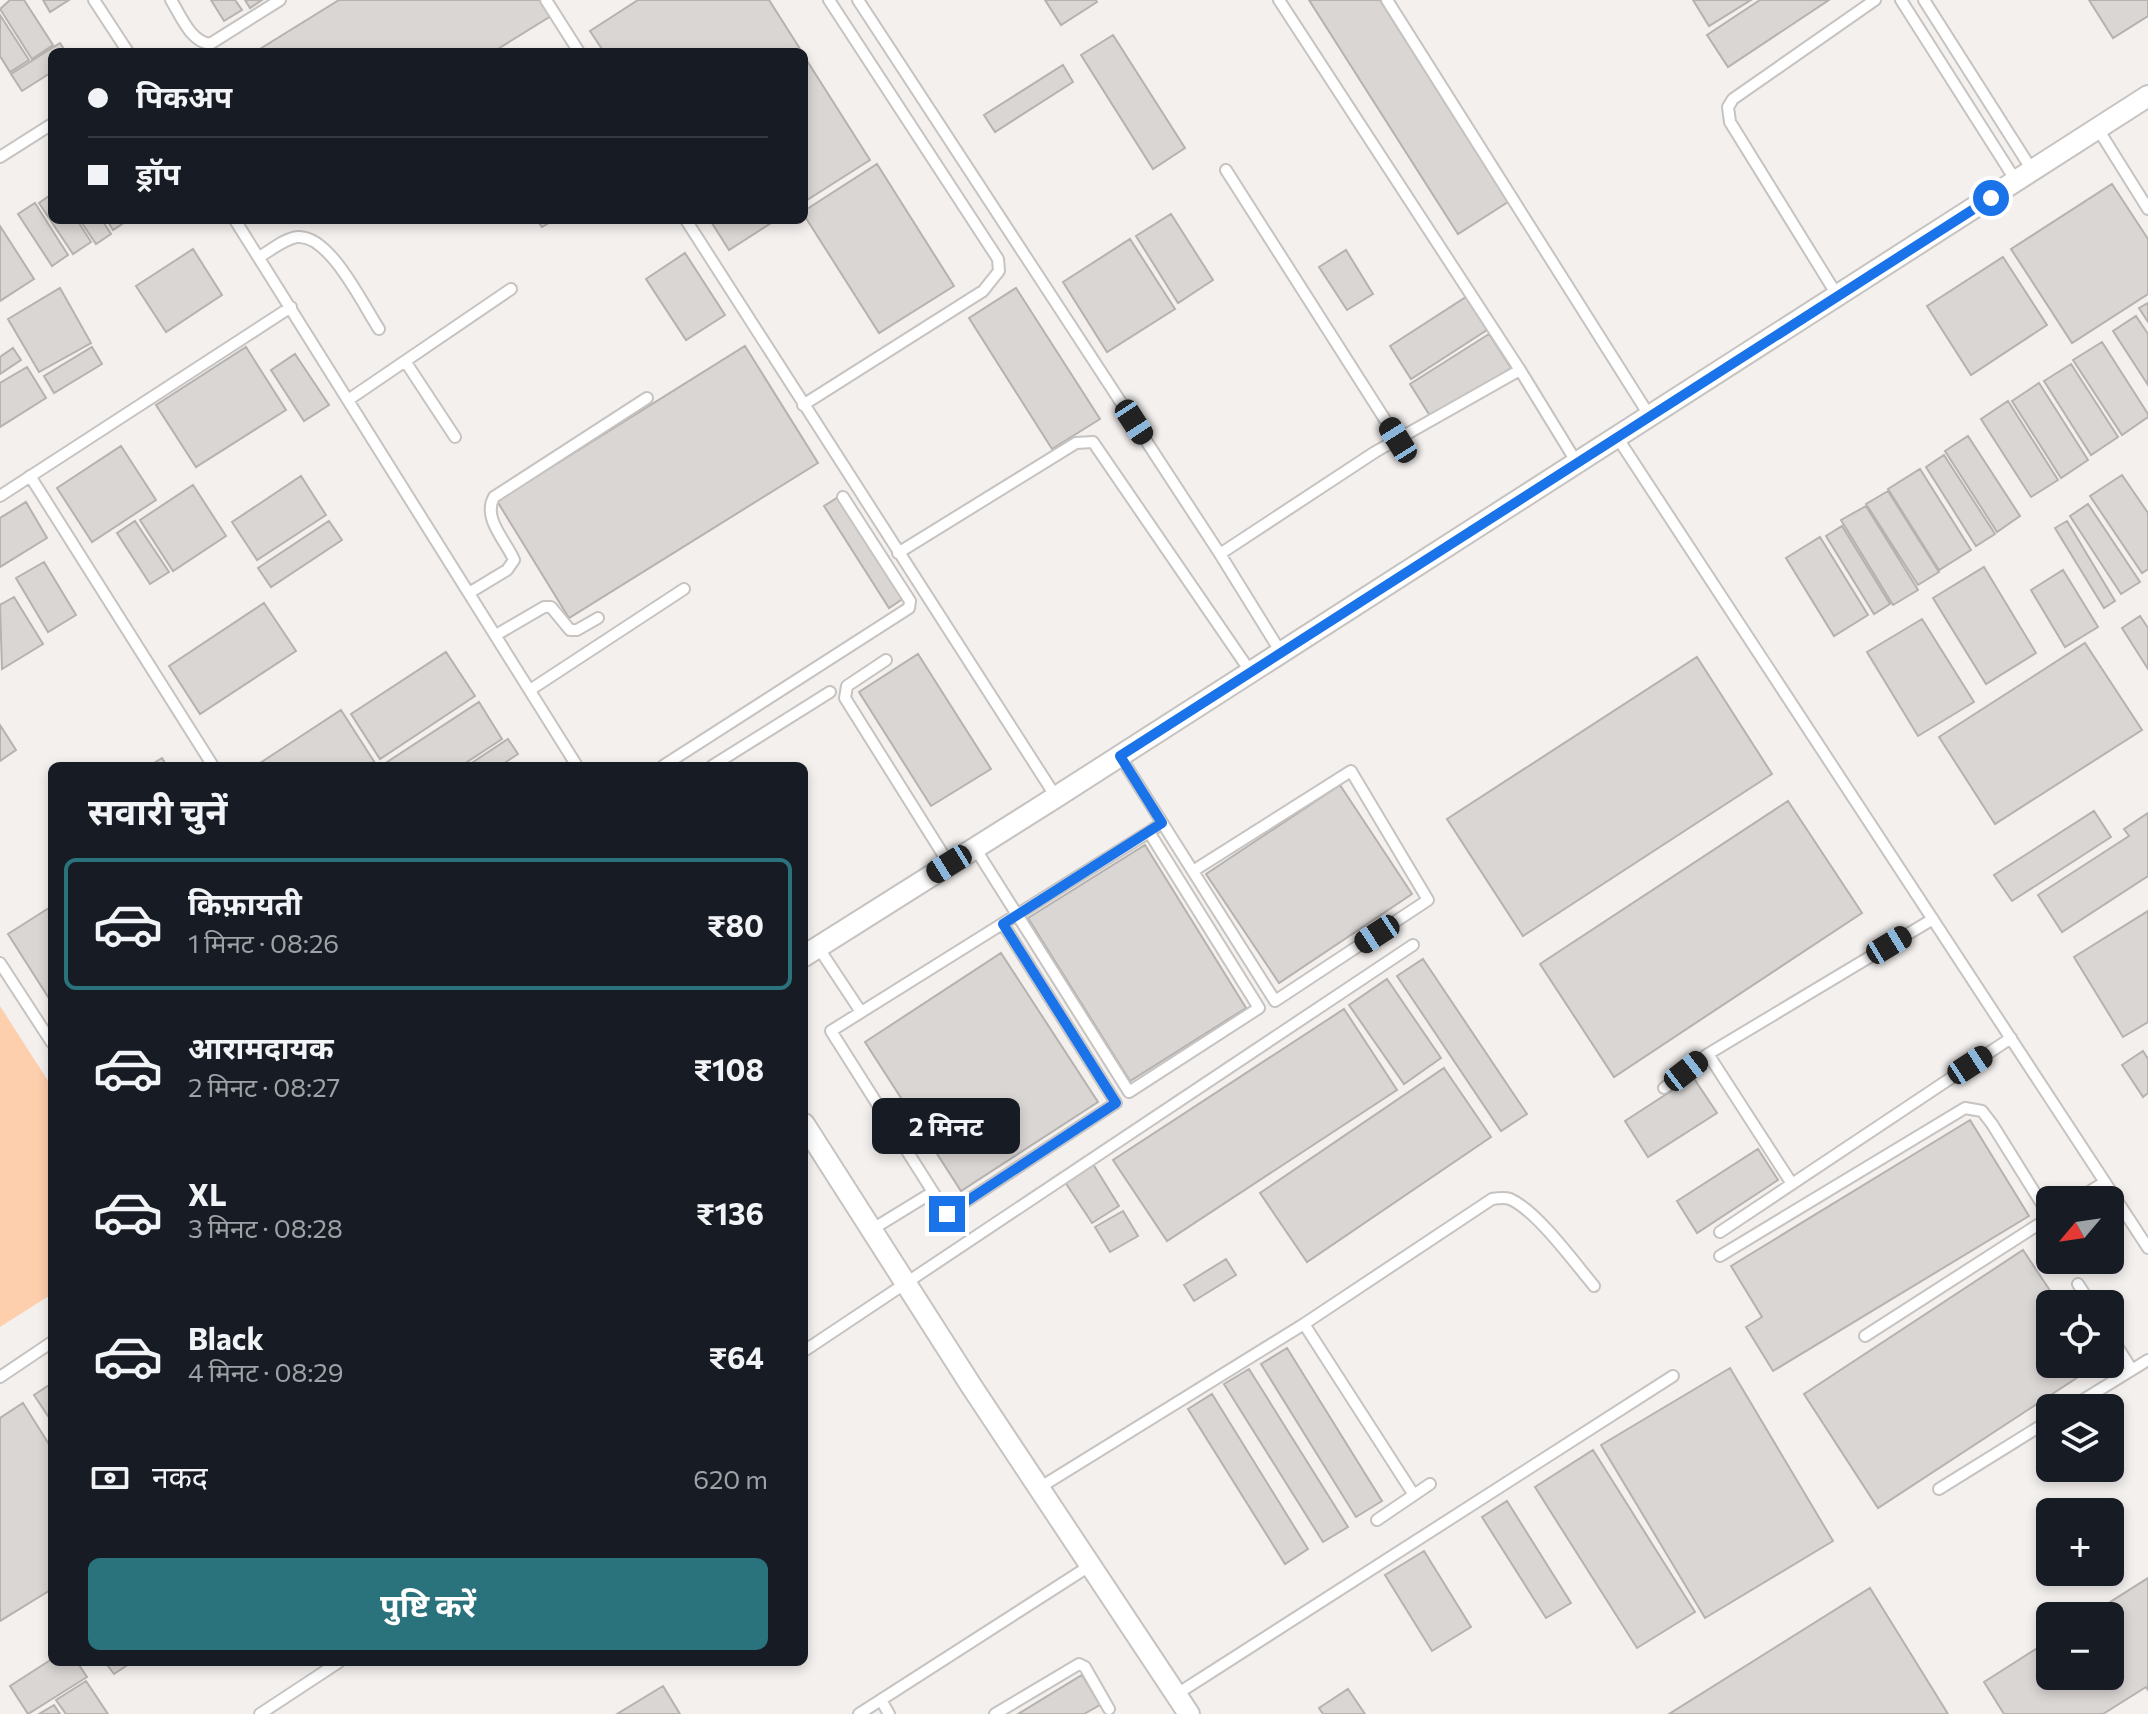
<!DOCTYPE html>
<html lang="hi">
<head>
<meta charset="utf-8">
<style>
	:root { --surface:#171b24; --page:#242831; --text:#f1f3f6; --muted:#9ea1a6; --line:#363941; --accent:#2a727c }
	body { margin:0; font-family:Commissioner,"Noto Sans Devanagari",sans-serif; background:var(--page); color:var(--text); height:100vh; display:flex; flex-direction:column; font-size:30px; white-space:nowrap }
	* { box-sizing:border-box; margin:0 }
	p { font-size:26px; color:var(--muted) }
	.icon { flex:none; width:44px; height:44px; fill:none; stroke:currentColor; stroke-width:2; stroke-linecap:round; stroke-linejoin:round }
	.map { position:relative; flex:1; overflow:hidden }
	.sheet { position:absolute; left:48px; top:762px; width:760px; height:904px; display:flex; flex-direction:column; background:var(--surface); border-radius:12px; box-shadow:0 4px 12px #0003 }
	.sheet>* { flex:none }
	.hud { position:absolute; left:48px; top:48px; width:760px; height:176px; border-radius:12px; box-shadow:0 4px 12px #0003; display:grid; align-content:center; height:176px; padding:0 40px; background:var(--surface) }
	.needle { width:52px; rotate:241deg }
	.controls { position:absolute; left:2036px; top:1186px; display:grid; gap:16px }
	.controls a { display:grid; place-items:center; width:88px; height:88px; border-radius:12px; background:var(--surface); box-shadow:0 4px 12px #0003; font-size:40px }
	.end { position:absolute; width:36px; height:36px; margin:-18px; border:10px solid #1a73e8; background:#fff; box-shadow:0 0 0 4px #fff }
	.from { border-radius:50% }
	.bubble { position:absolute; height:56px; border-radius:12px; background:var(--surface); box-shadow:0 4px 12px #0003; font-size:26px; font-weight:700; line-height:56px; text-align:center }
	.car { position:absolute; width:24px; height:48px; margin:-24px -12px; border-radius:10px; box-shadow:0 0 6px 2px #0007; background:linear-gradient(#222 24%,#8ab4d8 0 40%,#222 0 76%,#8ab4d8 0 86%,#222 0) }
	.hud b { display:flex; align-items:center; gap:28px; height:76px; font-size:30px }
	.hud b+b { border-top:2px solid var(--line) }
	.hud i { width:20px; height:20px; background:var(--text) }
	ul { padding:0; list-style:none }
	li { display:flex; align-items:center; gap:24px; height:132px; margin:0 16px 12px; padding:0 24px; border:4px solid transparent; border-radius:12px }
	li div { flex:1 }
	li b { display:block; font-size:30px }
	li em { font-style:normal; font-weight:700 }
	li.current { border-color:var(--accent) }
	li>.icon { width:72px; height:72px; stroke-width:1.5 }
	h2 { padding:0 40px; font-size:36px; line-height:96px }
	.pay { display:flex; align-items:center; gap:20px; height:88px; padding:0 40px; font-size:30px }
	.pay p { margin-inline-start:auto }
	.cta { display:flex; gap:16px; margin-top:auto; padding:16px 40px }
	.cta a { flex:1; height:92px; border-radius:12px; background:var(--accent); color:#fff; font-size:32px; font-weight:700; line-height:92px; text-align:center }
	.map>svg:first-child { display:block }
	.green { fill:#fecfad }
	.building { fill:#d9d6d4; stroke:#b5b2b0; stroke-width:2 }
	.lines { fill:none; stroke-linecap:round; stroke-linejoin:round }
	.service-casing { stroke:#c6c3c1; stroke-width:14 }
	.minor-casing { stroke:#c6c3c1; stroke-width:24 }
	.service { stroke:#fff; stroke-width:10 }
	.minor { stroke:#fff; stroke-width:20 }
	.route { stroke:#1a73e8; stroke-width:10 }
</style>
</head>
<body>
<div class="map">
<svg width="2148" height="1714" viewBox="0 0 2148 1714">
	<rect width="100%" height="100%" fill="#f3f0ee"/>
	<path class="green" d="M0 1006 52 1087V1294L0 1327Z"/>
	<path class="building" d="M10 0H24L53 45 32 59 0 9Z
		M43 0H69L50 12Z
		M211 0H235L242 10 224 21Z
		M245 0H262L250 8Z
		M339 0H541L551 16 493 52H255Z
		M638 0H769L802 52H604L590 31Z
		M1045 0H1096L1097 2 1061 25Z
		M1309 0H1380L1508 202 1458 234Z
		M1693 0H1751L1709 26Z
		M1760 0H1829L1728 67 1707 35Z
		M2089 0H2148V16L2113 38Z
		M0 15 29 60 10 72 0 56Z
		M1113 35 1185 148 1153 169 1081 55Z
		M60 43 66 52H52V72L22 91 11 74Z
		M804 56 870 160 804 202Z
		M1063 65 1073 82 995 132 984 115Z
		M877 164 954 286 879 333 804 215V211Z
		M2112 184 2148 239V294L2072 343 2011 249Z
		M52 194V220H77L91 242 73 254 39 203Z
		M35 203 68 255 52 266 18 214Z
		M1171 214 1213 280 1178 303 1136 236Z
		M80 220H102L111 234 96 244Z
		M107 220H128L113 230Z
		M537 220H554L542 227Z
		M710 220H776L729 250Z
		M0 226 34 279 0 301Z
		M1130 239 1175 309 1107 352 1063 282Z
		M193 249 222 295 166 332 136 286Z
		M1346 250 1373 294 1347 310 1319 267Z
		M685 253 725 315 686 340 646 279Z
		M2003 257 2047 325 1971 375 1927 306Z
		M60 288 91 343 39 372 8 319Z
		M1016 288 1100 419 1052 449 969 318Z
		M1466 297 1487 330 1411 379 1390 346Z
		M2148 303V322L2139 308Z
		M2136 316 2148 334V385L2113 331Z
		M1489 334 1511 368 1432 419 1410 384Z
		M2102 342 2148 414V417L2122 435 2073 360Z
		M745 346 818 463 569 618 497 501Z
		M92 347 102 364 54 393 44 376Z
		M246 347 286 410 196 467 156 405Z
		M13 348 21 360 0 374V357Z
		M295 354 329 405 304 421 271 370Z
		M2071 364 2118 437 2091 455 2044 381Z
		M27 367 46 398 0 427V383Z
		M2039 383 2088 460 2061 478 2012 401Z
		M2008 401 2058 480 2031 497 1981 419Z
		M1968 436 2020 516 1997 532 1945 451Z
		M121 446 156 500 92 542 57 488Z
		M1944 455 1995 534 1976 546 1926 467Z
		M1920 469 1971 550 1939 570 1888 489Z
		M2122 475 2148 513V569L2142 573 2090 496Z
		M301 476 326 515 257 560 232 522Z
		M193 485 226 536 173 571 140 520Z
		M1888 491 1939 572 1918 585 1866 504Z
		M840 496 904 598 889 608 824 506Z
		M26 502 47 538 0 567V518Z
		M2088 504 2140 582 2121 594 2070 516Z
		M1866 506 1918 590 1893 605 1841 520Z
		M135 521 169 572 150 584 117 533Z
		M329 521 342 540 271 587 258 568Z
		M2067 521 2115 601 2104 608 2055 528Z
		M1842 526 1890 604 1874 614 1826 536Z
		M1820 537 1868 615 1834 636 1786 558Z
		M44 562 76 615 48 632 16 578Z
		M1984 567 2036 653 1986 684 1933 598Z
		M2063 570 2098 627 2065 647 2031 590Z
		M14 597 43 644 2 669 0 605Z
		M264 603 296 651 200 714 169 666Z
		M2140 616 2148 628V669L2122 628Z
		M1922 619 1974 702 1918 736 1867 652Z
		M2085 643 2142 730 1995 824 1939 737Z
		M446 652 475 696 380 759 351 714Z
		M918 654 991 769 931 806 859 692Z
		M1697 657 1772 774 1523 936 1447 819Z
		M479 702 502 739 461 766H381Z
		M341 710 375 763 371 766H262L260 763Z
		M0 725 16 750 0 761Z
		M508 739 518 754 500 766H467Z
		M162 758 167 766H149Z
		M1340 785 1412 894 1279 983 1206 874Z
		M1788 801 1862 913 1614 1077 1540 964Z
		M2094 811 2111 837 2012 901 1994 875Z
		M2148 813V876L2062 932 2038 895 2129 836 2124 829Z
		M1145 845 1246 1008 1130 1081 1028 918Z
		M52 906V1003L8 934Z
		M2148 911V1022L2123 1037 2074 957Z
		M1001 953 1098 1102 961 1191 865 1042Z
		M1423 959 1527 1114 1501 1131 1397 976Z
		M1387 979 1441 1058 1404 1084 1349 1005Z
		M1344 1009 1397 1090 1167 1241 1113 1160Z
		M2143 1051 2148 1059V1093L2143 1097 2122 1065Z
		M1444 1068 1491 1137 1307 1262 1260 1193Z
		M1693 1077 1717 1113 1648 1157 1625 1121Z
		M1970 1120 2029 1216 1773 1371 1746 1327 1762 1317 1731 1266Z
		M1758 1149 1778 1180 1697 1233 1677 1201Z
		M1093 1164 1119 1206 1092 1223 1065 1182Z
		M1123 1211 1138 1236 1110 1252 1095 1227Z
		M2023 1250 2059 1304H2050V1364H2098L1878 1508 1804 1394Z
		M1226 1259 1236 1275 1194 1301 1184 1285Z
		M1287 1348 1382 1501 1356 1517 1261 1364Z
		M1730 1368 1833 1541 1705 1618 1601 1445Z
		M1249 1369 1348 1527 1323 1542 1224 1384Z
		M52 1383V1422L34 1395Z
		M1212 1394 1308 1549 1285 1564 1188 1409Z
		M23 1403 52 1449V1589L0 1621V1418Z
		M1593 1450 1695 1612 1637 1648 1535 1487Z
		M1507 1501 1571 1603 1546 1618 1482 1517Z
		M1424 1551 1471 1627 1432 1651 1385 1575Z
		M2148 1578V1690L2146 1687 2103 1714H2004L1984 1682 2050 1640V1676H2110V1616H2088Z
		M1870 1588 1948 1714H1669Z
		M52 1659V1662H77L87 1677 28 1714 10 1686Z
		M105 1662H132L114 1674Z
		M1082 1675 1100 1705 1084 1714H1018Z
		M86 1681 108 1714H66L56 1700Z
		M663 1686 680 1714H617Z
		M1348 1689 1365 1714H1323L1319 1708Z
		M54 1705 60 1714H39Z"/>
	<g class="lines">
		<g class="service-casing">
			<path id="service" d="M94 0 128 52
				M171 0C181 16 190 41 210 44L280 0
				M546 0 579 52
				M858 0 1220 554 1280 651
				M1279 0 1520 370 1577 463
				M1387 0 1649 415
				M1901 0 2016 181
				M1924 0 2032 170
				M2098 129 2148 209
				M0 157 52 124
				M1226 170 1398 440
				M235 220 577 766
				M686 220 1056 797
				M259 257C270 251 285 238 298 237 330 235 363 305 379 329
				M1837 295 1730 122 1728 107 1733 99 1875 0
				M405 361 455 437
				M348 400 511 289
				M803 405 983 291 999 271 998 259 829 0
				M1617 437 2148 1248
				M30 476 213 766
				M0 496 291 307
				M898 553 1076 443 1093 442 1250 671
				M1220 554 1375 452 1520 370
				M469 593 507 570 514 560C506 541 482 518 494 497L647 398
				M496 635 544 607H551L570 630H577L598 618
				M886 660 847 686 845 698 949 864
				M530 690 684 589
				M1120 756 1275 1001 1428 900 1351 771 1193 871
				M663 766 909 608 910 601 843 497
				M712 766 830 692
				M975 848 1129 1092 1259 1008 1149 832 1162 823
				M818 947 861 1012
				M0 963 52 1043
				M1708 1054 1792 1184
				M1664 1088 1708 1054 1933 919
				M933 1192 947 1214 1116 1103 1003 924
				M2076 1200 2105 1182
				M871 1230 933 1192 831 1031 1149 832
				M1720 1232 2011 1038
				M1720 1256 1965 1108 1982 1111 1992 1124 2050 1217
				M2078 1284 2091 1304
				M1304 1324 1414 1495
				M2110 1335 2132 1370
				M1865 1336 2050 1217
				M804 1351 1413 945
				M0 1377 52 1342
				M2070 1408 2148 1360
				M1039 1488 1304 1324 1492 1199C1498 1198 1504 1197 1510 1199 1537 1211 1574 1262 1594 1286
				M1939 1489 2050 1420
				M1377 1520 1430 1484
				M1177 1694 1673 1376
				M881 1700 889 1714
				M260 1714 339 1662
				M859 1714 1091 1565
				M995 1714 1079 1664 1085 1667 1109 1709"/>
		</g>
		<g class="minor-casing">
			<path id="minor" d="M804 956 1056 797 2148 96
				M804 1124 972 1387 1189 1714"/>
		</g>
		<use href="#service" class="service"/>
		<use href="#minor" class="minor"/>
	</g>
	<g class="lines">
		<path class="route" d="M947 1214 1116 1103 1003 924 1162 823 1120 756 1991 198"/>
	</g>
</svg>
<div class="controls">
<a><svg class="needle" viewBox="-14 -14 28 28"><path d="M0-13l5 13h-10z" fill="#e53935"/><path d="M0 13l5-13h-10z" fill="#9ea1a6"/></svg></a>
<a><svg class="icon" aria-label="locate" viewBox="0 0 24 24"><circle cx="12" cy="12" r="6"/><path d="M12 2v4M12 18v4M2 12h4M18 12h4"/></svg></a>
<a><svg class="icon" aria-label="layers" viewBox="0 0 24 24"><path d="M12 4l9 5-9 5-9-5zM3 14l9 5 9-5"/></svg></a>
<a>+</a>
<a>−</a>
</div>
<i class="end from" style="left:1991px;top:198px"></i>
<i class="end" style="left:947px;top:1214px"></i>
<div class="bubble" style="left:872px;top:1098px;width:148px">2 मिनट</div>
<i class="car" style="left:1134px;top:422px;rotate:147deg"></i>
<i class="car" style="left:1398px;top:440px;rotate:328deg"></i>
<i class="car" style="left:949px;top:864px;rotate:238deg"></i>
<i class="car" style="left:1377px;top:934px;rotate:237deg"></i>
<i class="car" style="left:1889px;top:945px;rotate:59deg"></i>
<i class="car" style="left:1970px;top:1065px;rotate:57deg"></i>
<i class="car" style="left:1686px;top:1071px;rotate:52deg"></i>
<div class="hud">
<b><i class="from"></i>पिकअप</b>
<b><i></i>ड्रॉप</b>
</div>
<section class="sheet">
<h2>सवारी चुनें</h2>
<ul>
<li class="current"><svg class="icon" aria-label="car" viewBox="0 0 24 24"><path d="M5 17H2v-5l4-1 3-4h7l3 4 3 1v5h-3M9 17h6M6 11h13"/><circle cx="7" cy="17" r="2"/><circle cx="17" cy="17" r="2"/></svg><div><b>किफ़ायती</b><p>1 मिनट · 08:26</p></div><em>₹80</em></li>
<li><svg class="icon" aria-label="car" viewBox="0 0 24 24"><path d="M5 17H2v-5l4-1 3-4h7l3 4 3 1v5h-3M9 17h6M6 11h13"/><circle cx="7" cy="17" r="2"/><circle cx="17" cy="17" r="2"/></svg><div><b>आरामदायक</b><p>2 मिनट · 08:27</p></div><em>₹108</em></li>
<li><svg class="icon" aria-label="car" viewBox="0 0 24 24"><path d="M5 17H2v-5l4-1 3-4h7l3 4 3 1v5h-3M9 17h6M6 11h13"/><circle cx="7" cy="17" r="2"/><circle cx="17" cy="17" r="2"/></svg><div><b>XL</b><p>3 मिनट · 08:28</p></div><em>₹136</em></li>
<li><svg class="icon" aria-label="car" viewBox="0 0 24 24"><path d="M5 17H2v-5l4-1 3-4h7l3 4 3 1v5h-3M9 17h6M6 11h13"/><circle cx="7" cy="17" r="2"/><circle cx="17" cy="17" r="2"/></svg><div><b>Black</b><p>4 मिनट · 08:29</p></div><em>₹64</em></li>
</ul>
<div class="pay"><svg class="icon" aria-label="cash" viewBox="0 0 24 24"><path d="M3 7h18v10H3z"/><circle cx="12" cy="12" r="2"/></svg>नकद<p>620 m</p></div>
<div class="cta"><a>पुष्टि करें</a></div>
</section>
</div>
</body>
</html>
